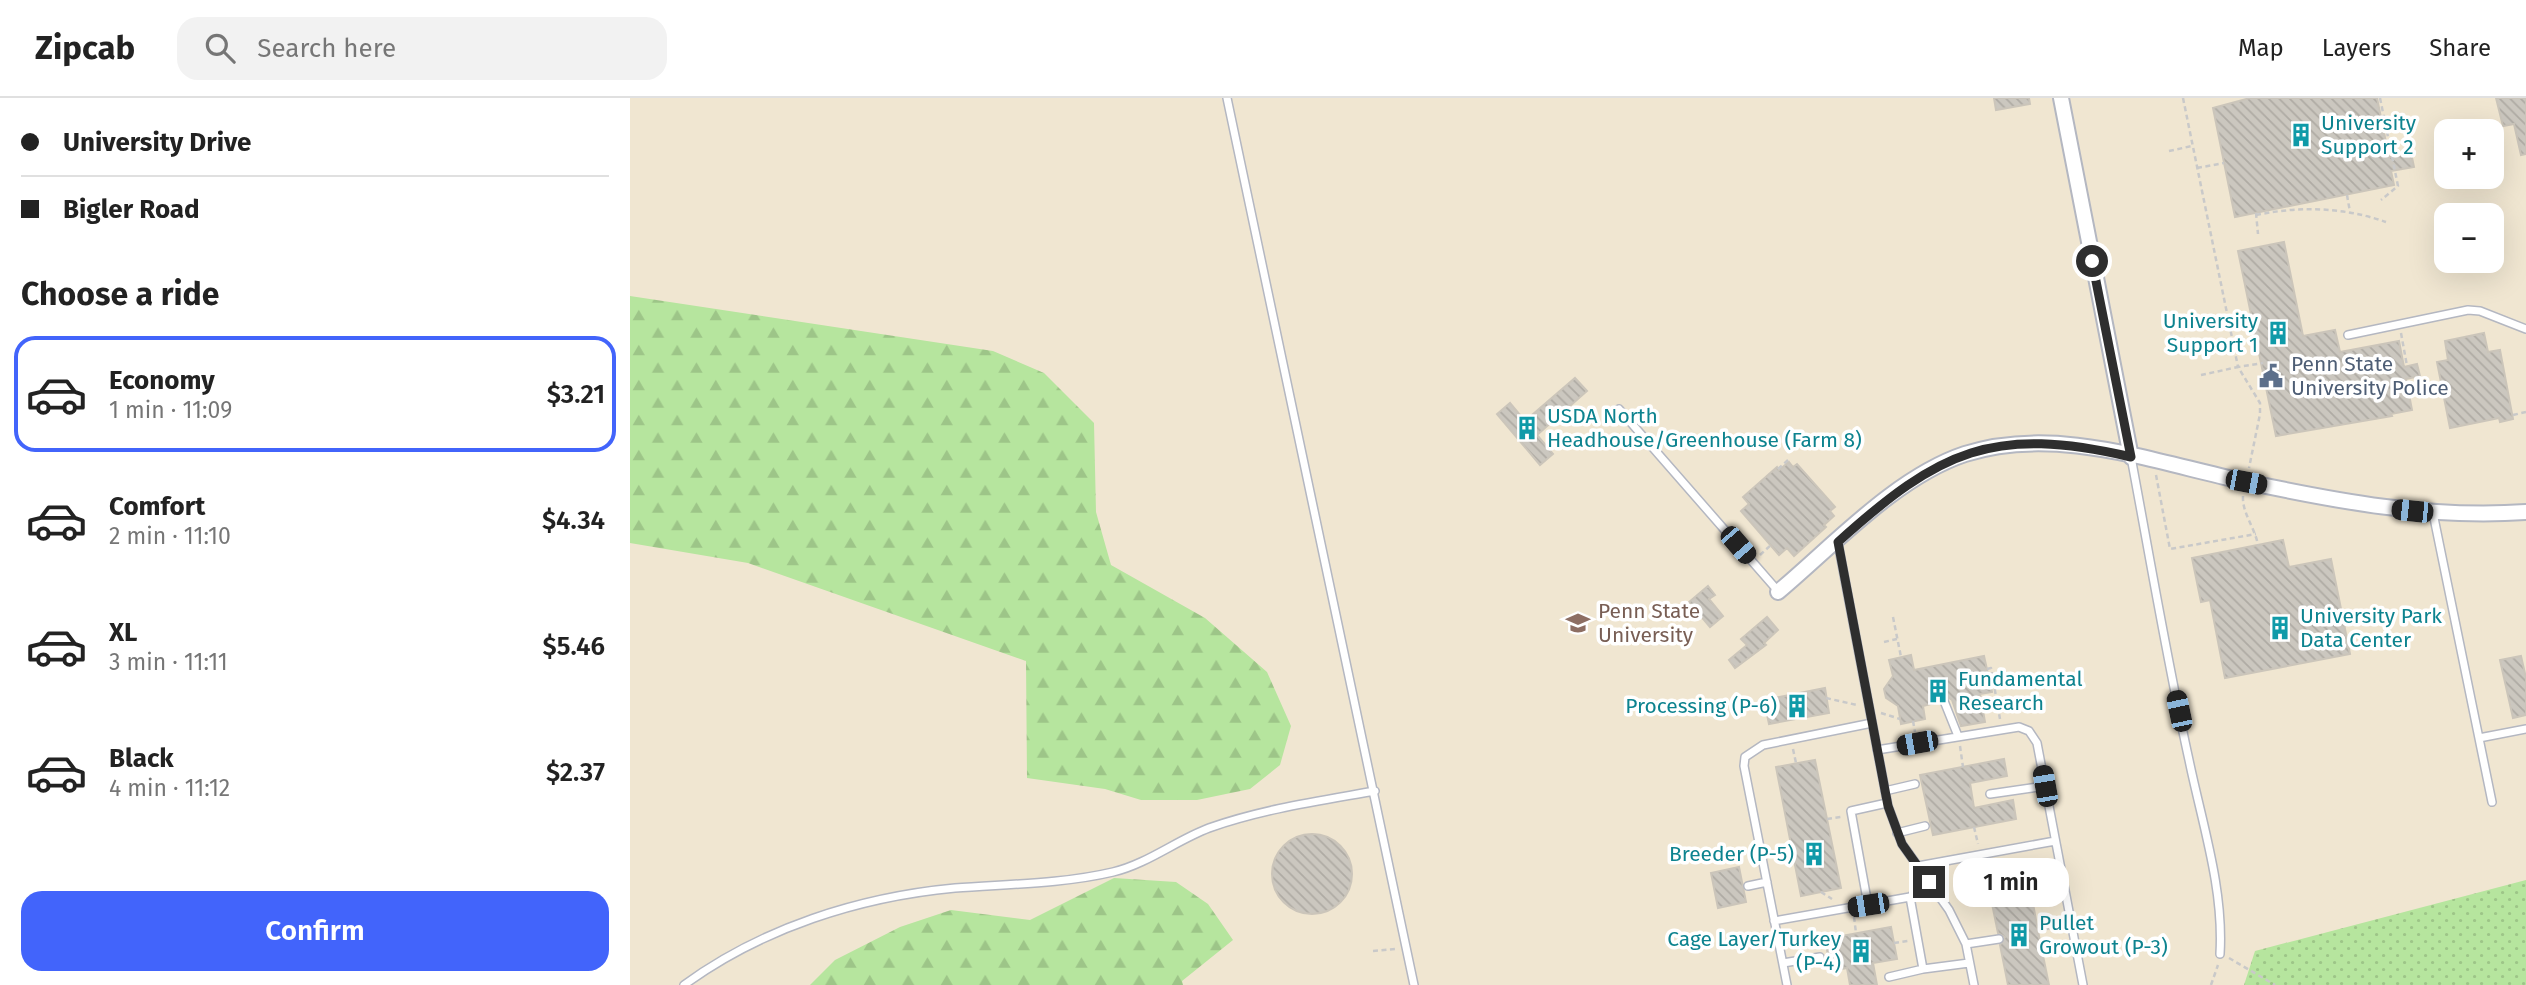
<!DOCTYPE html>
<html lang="en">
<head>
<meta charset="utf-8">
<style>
	:root { --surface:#fff; --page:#f2f2f2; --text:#222; --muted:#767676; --line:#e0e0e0; --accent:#4264fb }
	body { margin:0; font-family:"Fira Sans",sans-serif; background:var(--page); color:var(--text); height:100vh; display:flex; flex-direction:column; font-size:26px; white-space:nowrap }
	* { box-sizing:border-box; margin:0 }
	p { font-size:23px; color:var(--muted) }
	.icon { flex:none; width:38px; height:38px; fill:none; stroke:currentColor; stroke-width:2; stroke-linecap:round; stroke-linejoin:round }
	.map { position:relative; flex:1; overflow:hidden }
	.sheet { display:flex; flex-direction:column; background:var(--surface); width:630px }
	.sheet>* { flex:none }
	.guide { display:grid; align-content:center; height:154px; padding:0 21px; background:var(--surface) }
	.buttons { position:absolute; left:1804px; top:21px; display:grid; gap:14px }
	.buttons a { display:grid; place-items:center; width:70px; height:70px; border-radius:14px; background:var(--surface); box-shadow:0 7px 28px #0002; font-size:35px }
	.end { position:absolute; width:32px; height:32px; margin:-16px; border:9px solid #2e2e2e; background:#fff; box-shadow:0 0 0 4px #fff }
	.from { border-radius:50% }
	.bubble { position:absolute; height:49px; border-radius:21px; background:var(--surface); box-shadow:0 7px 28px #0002; font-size:23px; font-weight:600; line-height:49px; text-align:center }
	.car { position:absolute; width:21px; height:42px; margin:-21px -10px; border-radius:9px; box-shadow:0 0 5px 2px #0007; background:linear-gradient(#222 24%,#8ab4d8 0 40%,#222 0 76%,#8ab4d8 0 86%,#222 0) }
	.guide b { display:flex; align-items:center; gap:24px; height:66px; font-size:26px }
	.guide b+b { border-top:2px solid var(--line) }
	.guide i { width:18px; height:18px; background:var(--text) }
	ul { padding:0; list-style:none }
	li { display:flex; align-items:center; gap:21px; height:116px; margin:0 14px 10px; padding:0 7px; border:4px solid transparent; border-radius:21px }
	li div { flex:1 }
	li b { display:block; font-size:26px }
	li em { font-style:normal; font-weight:600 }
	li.selected { border-color:var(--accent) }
	li>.icon { width:63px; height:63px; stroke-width:1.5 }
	h2 { padding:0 21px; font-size:32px; line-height:84px }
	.primary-button { display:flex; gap:14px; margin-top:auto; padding:14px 21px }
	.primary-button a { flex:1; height:80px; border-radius:21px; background:var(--accent); color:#fff; font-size:28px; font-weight:600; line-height:80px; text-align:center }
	header { display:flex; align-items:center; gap:42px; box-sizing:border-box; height:98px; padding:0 35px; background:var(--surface); border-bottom:2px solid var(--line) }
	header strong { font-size:33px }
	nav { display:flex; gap:38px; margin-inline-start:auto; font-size:24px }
	.search { width:490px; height:63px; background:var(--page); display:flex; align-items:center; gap:18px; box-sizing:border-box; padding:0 24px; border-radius:21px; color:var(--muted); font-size:26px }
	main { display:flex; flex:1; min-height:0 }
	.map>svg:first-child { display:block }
	.education { fill:#f0e6d1; fill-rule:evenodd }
	.green { fill:url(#green-dots) }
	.forest { fill:url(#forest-firs) }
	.building { fill:url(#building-back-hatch); stroke:#cbc5ba; stroke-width:2 }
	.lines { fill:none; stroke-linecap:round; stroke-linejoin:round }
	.service-casing { stroke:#b4b7c1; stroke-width:10 }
	.minor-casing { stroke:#b4b7c1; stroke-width:18 }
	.path { stroke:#c9c9c9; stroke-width:2.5; stroke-dasharray:5 3.5; stroke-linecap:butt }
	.service { stroke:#fff; stroke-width:7 }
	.minor { stroke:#fff; stroke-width:14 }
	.route { stroke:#2e2e2e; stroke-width:9 }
	.labels { text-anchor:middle; stroke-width:7; stroke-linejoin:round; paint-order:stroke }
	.culture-label { font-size:21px; fill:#0d838f; stroke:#fff; text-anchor:start }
	.service-label { font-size:21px; fill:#4e5e75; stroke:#fff; text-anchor:start }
	.education-label { font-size:21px; fill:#785e54; stroke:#fff; text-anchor:start }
</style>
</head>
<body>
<header>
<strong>Zipcab</strong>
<div class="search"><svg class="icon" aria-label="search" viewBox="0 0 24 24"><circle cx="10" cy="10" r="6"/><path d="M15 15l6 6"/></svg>Search here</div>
<nav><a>Map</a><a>Layers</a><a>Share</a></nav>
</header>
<main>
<section class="sheet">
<div class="guide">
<b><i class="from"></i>University Drive</b>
<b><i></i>Bigler Road</b>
</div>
<h2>Choose a ride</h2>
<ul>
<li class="selected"><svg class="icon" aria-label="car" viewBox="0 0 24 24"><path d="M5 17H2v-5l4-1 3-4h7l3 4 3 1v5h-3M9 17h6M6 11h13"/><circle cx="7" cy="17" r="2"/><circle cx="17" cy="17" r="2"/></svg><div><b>Economy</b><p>1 min · 11:09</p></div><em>$3.21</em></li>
<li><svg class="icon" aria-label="car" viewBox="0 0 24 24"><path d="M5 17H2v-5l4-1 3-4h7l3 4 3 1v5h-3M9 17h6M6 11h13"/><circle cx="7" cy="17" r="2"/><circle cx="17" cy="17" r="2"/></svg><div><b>Comfort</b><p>2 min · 11:10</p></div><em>$4.34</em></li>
<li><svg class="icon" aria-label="car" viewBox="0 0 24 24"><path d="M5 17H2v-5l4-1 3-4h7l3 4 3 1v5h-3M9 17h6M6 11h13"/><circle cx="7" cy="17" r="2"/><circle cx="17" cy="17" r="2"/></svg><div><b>XL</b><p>3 min · 11:11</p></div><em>$5.46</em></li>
<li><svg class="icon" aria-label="car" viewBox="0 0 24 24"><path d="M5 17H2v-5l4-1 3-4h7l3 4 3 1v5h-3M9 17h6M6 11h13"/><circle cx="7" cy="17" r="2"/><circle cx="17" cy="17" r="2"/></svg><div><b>Black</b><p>4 min · 11:12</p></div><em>$2.37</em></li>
</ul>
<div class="primary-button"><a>Confirm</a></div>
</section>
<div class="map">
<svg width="1896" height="887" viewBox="0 0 1896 887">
	<defs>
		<pattern id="green-dots" width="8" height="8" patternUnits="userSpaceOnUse" patternTransform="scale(1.75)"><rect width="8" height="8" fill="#b6e59e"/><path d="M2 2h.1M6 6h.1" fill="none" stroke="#9dc588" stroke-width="1.8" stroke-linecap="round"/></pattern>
		<pattern id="forest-firs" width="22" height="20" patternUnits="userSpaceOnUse" patternTransform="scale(1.75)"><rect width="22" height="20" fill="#b6e59e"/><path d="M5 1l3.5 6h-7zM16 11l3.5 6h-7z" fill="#9dc588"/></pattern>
		<pattern id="building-back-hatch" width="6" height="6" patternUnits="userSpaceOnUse" patternTransform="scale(1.75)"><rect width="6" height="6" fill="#cbc7bf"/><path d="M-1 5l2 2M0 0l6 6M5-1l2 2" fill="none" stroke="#afaba4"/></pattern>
	</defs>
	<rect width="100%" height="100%" fill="#efe9e1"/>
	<path class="education" d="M0 0H1896V887H0ZM1816 33H1862V79H1816ZM1816 117H1862V163H1816Z"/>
	<path class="green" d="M1896 782V887H1614L1625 853Z"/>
	<path class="forest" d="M0 198 363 253 414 275 464 325 466 414 481 467 575 520 637 574 661 628 650 667 620 691 567 702H511L475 691 397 680 396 563 118 465 0 445Z
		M484 780 546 784 578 806 603 842 552 883 553 887H180L205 862 270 829 321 812 400 822Z"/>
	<path class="building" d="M1364 0H1399L1400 6 1366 12Z
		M1620 0H1747L1759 59 1781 55 1784 69 1761 73 1764 87 1605 119 1583 10Z
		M1866 0H1896V56L1891 57 1884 26 1873 28Z
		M1654 144 1673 238 1705 232 1710 254 1769 243 1774 269 1787 266 1790 278 1776 281 1782 312 1761 316 1762 318 1646 338 1608 153Z
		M1854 235 1858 254 1870 252 1883 321 1870 324 1869 320 1820 330 1807 264 1818 262 1815 243Z
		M945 280 957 293 907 337 923 356 910 367 867 316 880 305 895 323Z
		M1159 364 1163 369 1167 366 1205 409 1200 413 1204 418 1194 427 1196 429 1164 458 1157 450 1149 457 1111 413 1119 406 1113 399 1147 369 1149 372Z
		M1653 442 1659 469 1701 461 1720 556 1595 580 1580 502 1571 504 1562 460Z
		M1078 488 1085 497 1079 501 1093 518 1080 529 1059 504Z
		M1137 519 1148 532 1134 545 1136 547 1105 570 1099 562 1117 547 1111 541Z
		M1281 557 1284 572 1354 558 1362 594 1350 596 1355 624 1331 628 1322 602 1314 597 1308 604 1293 608 1295 621 1271 626 1268 608 1256 600 1254 591 1263 578 1259 562Z
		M1891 558 1896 580V617L1883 620 1870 562Z
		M1195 590 1199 615 1139 626 1134 602Z
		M1374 661 1377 678 1340 685 1344 710 1383 702 1386 721 1303 737 1290 677Z
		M1185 662 1211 790 1171 798 1146 669Z
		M642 776a40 40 0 1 1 80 0a40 40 0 1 1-80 0Z
		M1109 769 1116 804 1088 810 1081 775Z
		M1398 778 1408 833 1419 887H1378L1370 847 1375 839 1368 835 1358 786Z
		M1261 829 1267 861 1243 865 1247 887H1220L1217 870 1201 873 1195 841Z"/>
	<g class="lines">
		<g class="service-casing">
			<path id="service" d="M597 0 784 887
				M1718 237 1838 212 1850 213 1896 231
				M989 311 1148 493
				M1501 359C1520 460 1537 562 1559 662 1572 725 1594 791 1590 856
				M1803 415 1862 704
				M1208 445 1258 708 1272 746 1319 812 1336 846 1344 887
				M1314 603 1328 638
				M1849 640 1896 631
				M1247 652 1389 629 1399 633 1407 645 1453 887
				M1255 693 1285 686
				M1360 696 1415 688
				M1267 735 1295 728
				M1288 768 1425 743
				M1118 788 1137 784
				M1280 799 1293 871 1339 865
				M1238 807 1221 713 1257 705
				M1144 823 1280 799 1299 784
				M1336 846 1369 841
				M1153 865 1190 859
				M1259 879 1293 871
				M54 887C132 830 229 799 325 790 377 786 432 786 483 774 517 766 547 742 579 730 633 711 689 703 745 693
				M1157 887 1114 668 1115 659 1133 647 1242 625"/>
		</g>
		<g class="minor-casing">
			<path id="minor" d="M1431 0 1501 359
				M1148 494C1204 447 1266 379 1335 356 1425 327 1524 364 1612 383 1706 403 1800 421 1896 414"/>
		</g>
		<path class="path" d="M1553 0 1608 269 1633 265
			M1750 0 1768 88 1751 102
			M1539 53 1562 48
			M1567 70 1594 65
			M1717 97 1720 114
			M1626 115 1628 136
			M1626 117C1670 108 1713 109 1756 124
			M1771 235 1777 268
			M1581 252 1603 246
			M1571 277 1608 269 1630 305V316L1619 370
			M1883 317 1896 314
			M1148 371 1158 362
			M1526 377 1540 451 1626 436
			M1613 398C1612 415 1625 430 1628 447
			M1130 457 1141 447
			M1263 519 1271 559
			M1254 544 1267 541
			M1357 571 1361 570 1370 621
			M1196 600 1227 607
			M1251 615 1270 621
			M1283 623 1285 634
			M1330 648 1333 669
			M1163 651 1166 665
			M1197 721 1211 719
			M1344 729 1348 746
			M1376 761 1379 782
			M1191 794 1202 801
			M1224 819 1226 835
			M1408 833 1430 828
			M1192 839 1194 850
			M1264 845 1278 843
			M743 853 766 851
			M1599 860 1645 887
			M1581 887 1588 867"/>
		<use href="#service" class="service"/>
		<use href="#minor" class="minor"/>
	</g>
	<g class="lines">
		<path class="route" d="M1299 784 1272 746 1258 708 1208 444C1310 352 1363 327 1501 359L1462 163"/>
	</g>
	<defs>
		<g id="building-bare" transform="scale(1.89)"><path d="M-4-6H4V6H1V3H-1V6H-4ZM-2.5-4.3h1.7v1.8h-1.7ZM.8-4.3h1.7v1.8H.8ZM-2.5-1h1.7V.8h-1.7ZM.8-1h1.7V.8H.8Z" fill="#0f9aa8" stroke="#fff" stroke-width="2.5" paint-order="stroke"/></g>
		<g id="civic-bare" transform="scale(1.89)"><path d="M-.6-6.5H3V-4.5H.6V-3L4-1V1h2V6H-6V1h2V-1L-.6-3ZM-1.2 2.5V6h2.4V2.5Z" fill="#5c6f8a" stroke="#fff" stroke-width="2.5" paint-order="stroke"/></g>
		<g id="university-bare" transform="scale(1.89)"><path d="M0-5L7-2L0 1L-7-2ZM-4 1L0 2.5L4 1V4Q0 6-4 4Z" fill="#8d6e63" stroke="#fff" stroke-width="2.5" paint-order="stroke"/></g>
	</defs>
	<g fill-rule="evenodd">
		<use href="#building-bare" x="1671" y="37"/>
		<use href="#building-bare" x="1648" y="235"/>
		<use href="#civic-bare" x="1641" y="278"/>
		<use href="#building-bare" x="897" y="330"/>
		<use href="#university-bare" x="948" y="525"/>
		<use href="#building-bare" x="1650" y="530"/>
		<use href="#building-bare" x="1308" y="593"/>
		<use href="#building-bare" x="1167" y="608"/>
		<use href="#building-bare" x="1184" y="756"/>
		<use href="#building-bare" x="1389" y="837"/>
		<use href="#building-bare" x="1231" y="853"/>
	</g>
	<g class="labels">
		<g class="culture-label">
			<text x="1691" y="32">University<tspan x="1691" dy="24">Support 2</tspan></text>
			<text x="1628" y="230" text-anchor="end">University<tspan x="1628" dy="24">Support 1</tspan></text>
			<text x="917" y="325">USDA North<tspan x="917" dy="24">Headhouse/Greenhouse (Farm 8)</tspan></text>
			<text x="1670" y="525">University Park<tspan x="1670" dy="24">Data Center</tspan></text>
			<text x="1328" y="588">Fundamental<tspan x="1328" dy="24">Research</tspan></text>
			<text x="1147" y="615" text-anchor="end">Processing (P-6)</text>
			<text x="1164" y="763" text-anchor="end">Breeder (P-5)</text>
			<text x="1409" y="832">Pullet<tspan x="1409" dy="24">Growout (P-3)</tspan></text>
			<text x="1211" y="848" text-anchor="end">Cage Layer/Turkey<tspan x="1211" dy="24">(P-4)</tspan></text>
		</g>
		<g class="service-label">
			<text x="1661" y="273">Penn State<tspan x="1661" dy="24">University Police</tspan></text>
		</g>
		<g class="education-label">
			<text x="968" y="520">Penn State<tspan x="968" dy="24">University</tspan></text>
		</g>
	</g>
</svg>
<div class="buttons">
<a>+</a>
<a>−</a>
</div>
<i class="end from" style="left:1462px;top:163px"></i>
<i class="end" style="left:1299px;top:784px"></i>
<div class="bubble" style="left:1323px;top:760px;width:116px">1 min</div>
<i class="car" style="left:1616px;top:384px;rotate:101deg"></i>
<i class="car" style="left:1782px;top:413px;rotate:276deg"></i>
<i class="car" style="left:1108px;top:447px;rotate:139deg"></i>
<i class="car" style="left:1549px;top:613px;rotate:348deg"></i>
<i class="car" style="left:1287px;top:645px;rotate:260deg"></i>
<i class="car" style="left:1415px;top:688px;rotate:350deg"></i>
<i class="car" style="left:1238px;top:807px;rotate:261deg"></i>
</div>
</main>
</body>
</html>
